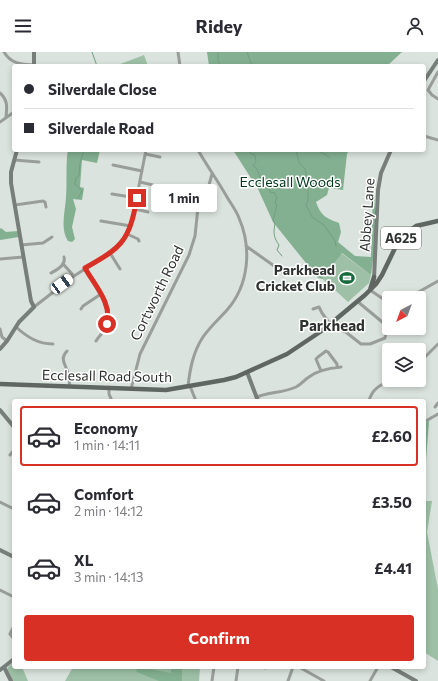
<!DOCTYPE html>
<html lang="en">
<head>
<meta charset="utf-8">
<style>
	:root { --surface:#fff; --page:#f2f2f3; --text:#2b2b33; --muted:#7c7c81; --line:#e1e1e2; --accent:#d93025 }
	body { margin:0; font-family:Commissioner,sans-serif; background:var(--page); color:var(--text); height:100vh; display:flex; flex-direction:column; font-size:15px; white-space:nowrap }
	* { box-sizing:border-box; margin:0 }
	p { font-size:13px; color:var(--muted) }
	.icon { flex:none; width:22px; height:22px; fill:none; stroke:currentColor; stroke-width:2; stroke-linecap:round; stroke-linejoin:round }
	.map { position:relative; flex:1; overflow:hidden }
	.details { position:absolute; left:12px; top:347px; width:414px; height:270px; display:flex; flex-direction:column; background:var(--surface); border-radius:4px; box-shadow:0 2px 6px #0003 }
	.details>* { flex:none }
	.banner { position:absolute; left:12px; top:12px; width:414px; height:88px; border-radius:4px; box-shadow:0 2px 6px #0003; display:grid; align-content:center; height:88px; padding:0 12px; background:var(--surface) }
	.needle { width:26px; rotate:221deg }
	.tools { position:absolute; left:382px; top:239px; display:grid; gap:8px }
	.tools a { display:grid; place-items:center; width:44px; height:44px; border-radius:4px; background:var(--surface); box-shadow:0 2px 6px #0003; font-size:20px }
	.end { position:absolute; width:18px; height:18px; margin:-9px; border:5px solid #d93025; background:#fff; box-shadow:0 0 0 2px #fff }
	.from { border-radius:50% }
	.bubble { position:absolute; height:28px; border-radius:4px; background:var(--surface); box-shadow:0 2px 6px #0003; font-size:13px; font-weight:700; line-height:28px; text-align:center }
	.car { position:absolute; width:12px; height:24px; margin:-12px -6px; border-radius:5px; box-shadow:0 0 3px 1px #0007; background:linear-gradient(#fff 24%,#345 0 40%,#fff 0 76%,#345 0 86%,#fff 0) }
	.banner b { display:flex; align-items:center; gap:14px; height:38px; font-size:15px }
	.banner b+b { border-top:1px solid var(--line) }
	.banner i { width:10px; height:10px; background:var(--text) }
	ul { padding:7px 0 0; list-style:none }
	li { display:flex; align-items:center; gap:12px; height:60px; margin:0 8px 6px; padding:0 4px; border:2px solid transparent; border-radius:4px }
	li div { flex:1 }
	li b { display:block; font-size:15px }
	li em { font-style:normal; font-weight:700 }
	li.on { border-color:var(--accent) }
	li>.icon { width:36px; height:36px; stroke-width:1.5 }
	.button { display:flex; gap:8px; margin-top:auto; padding:8px 12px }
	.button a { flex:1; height:46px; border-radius:4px; background:var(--accent); color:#fff; font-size:16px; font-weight:700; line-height:46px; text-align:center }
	header { display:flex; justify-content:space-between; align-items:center; height:52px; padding:0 12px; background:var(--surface); font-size:18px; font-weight:700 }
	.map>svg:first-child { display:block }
	.green { fill:#9dc0a6 }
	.forest { fill:#83b090 }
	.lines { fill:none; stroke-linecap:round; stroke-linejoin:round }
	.stream { stroke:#729f7f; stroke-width:1 }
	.street { stroke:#9a9e9b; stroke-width:3 }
	.secondary { stroke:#787e7a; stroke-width:4 }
	.primary { stroke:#606762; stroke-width:4.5 }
	.route { stroke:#d93025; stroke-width:5 }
	.labels { text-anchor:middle; stroke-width:3; stroke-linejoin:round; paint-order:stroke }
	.shield { fill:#fff; stroke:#6d706e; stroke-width:1 }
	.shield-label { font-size:13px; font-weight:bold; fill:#2f3330 }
	.park-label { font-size:14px; fill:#00391b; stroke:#fff }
	.street-label { font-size:14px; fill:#2f3330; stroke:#fff }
	.poi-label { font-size:14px; font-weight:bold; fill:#2f3330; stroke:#fff; text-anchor:end }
	.neighbourhood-label { font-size:15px; font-weight:bold; fill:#2f3330; stroke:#fff }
</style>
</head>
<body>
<header><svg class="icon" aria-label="menu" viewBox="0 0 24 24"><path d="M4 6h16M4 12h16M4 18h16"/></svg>Ridey<svg class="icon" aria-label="person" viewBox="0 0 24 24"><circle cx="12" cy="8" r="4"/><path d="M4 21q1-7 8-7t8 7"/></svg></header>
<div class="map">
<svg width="438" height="629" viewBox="0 0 438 629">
	<rect width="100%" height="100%" fill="#dae3dd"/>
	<path class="green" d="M144 3 148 14H115Z
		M341 201 371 223 369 231 348 250 336 239H333L323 227 324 224Z
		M424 449H432L427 480 438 537V609L424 600Z
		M14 610V615H22L28 629H13L7 618 8 615Z
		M73 615H200L199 629H65Z"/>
	<path class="forest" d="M207 0H402L387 14H209Z
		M68 98H100L97 111 82 108 80 135 84 136 82 148 73 147 76 157 72 175 75 187 72 190 68 189C60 177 65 160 66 146 67 132 66 118 67 104Z
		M233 98H349L347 102 343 138 329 136 327 143 316 150C321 164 326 166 339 171L341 180 338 190 355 204 371 205 373 141H375V191L371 223 342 201 324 224 323 227 318 226 273 170 258 137Z
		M1 176 6 180 18 179 19 185 0 188V177Z
		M429 369 425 422 424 428V371Z
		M138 615 171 621V615H182V629H159L137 620 136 618Z"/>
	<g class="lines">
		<path class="stream" d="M92 0 97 14
			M218 0V10L222 14
			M247 0 252 14
			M248 98 251 102 255 103 256 110 253 114 257 117 262 130H266L269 136 270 140 275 141 277 146 275 151 277 153 273 168 275 172C273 181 274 186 279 193L277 198 282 204
			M296 98 299 111 305 117 308 133V148L306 153 312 165 324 173 335 189 336 194
			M319 99 329 105
			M78 146 82 139 75 132 76 126 79 124 80 111 84 98"/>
		<path class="street" d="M4 0C11 12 21 12 34 13
			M178 0 180 14
			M438 20 428 38 432 43 438 47
			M0 41C8 48 7 55 6 65
			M0 70 14 60
			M424 84 438 88
			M145 102 160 105
			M14 108 39 110
			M113 113 142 119
			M140 130 153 133
			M112 142 137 146
			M15 153 43 149 45 150 46 155
			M135 157 148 160
			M101 169 131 174
			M127 182 138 187 139 189
			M21 193 43 191 52 185
			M246 194 284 221
			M110 201 120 217
			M0 207 23 205
			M64 213 74 224
			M85 217C95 233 115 253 107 274 104 280 99 284 96 289
			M51 221C58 217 66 213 64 205
			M370 238 389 251
			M408 246 438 229
			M34 255 74 224 110 201 125 186 131 174 146 98
			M81 257 83 254 101 242
			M313 257 319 255 322 261 330 272 347 281 361 292H370L385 286 387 274 357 249
			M16 275C27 285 38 292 53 292
			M0 277 2 285 7 289
			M67 299C59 307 66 313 68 321 69 325 69 330 70 334
			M419 311 438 292
			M321 319 316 307 318 305 326 299 328 300 337 312V315
			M188 334C190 317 193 300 203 285 210 275 219 267 227 258 249 233 252 196 239 166 236 158 231 152 227 145 218 129 207 114 198 98
			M190 334 196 349
			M109 335V342L112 349
			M131 337 140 302 189 203 195 184 198 155 202 144 209 133 212 122
			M257 345C269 340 283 341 296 335 302 332 304 328 309 325 318 318 330 316 341 315
			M369 349C372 337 380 333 391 328
			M435 355 438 351
			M424 370 438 362
			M10 403 14 398
			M0 450 14 457
			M0 538 14 545
			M14 574 10 582 14 587
			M263 615 265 616
			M299 615 324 629
			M212 629 214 615
			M236 629 238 615
			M288 629 293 615
			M370 629 378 615"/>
		<path class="secondary" d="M34 14V0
			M424 29 438 8
			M374 227 378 138 381 121 391 98
			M0 297 7 289 19 270 34 255 31 249 11 131V120L17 98
			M247 320 258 349
			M0 358 14 375
			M0 498 14 505
			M4 615 11 629
			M391 615 416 629
			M0 618 14 607"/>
		<path class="primary" d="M370 238 374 225
			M0 332 166 338 224 328 236 325 287 302 323 278 365 243 376 232 382 223 396 194 402 184 416 174 438 169"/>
	</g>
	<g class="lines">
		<path class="route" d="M107 272C112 251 95 234 85 216 122 195 129 190 137 146"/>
	</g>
	<defs>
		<g id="stadium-bare" transform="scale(1.2)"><path d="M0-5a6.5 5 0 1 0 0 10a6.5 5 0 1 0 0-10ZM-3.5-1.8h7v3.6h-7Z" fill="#176a3b" stroke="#fff" stroke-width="2.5" paint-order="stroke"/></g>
	</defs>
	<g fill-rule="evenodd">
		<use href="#stadium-bare" x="347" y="226"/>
	</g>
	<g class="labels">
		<rect class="shield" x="381" y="175" width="40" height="22" rx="3"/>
		<g class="shield-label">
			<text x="401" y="191">A625</text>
		</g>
		<g class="park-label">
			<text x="290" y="135">Ecclesall Woods</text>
		</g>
		<g class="street-label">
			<text transform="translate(367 163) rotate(-86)" y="5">Abbey Lane</text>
			<text transform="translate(157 241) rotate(-64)" y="5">Cortworth Road</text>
			<text transform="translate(107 324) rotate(1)" y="5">Ecclesall Road South</text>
		</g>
		<g class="poi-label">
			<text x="335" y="223">Parkhead<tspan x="335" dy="16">Cricket Club</tspan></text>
		</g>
		<g class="neighbourhood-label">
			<text x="332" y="279">Parkhead</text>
		</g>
	</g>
</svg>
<div class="tools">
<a><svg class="needle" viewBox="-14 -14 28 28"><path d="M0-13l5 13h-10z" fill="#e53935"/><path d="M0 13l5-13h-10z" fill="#7c7c81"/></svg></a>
<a><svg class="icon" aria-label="layers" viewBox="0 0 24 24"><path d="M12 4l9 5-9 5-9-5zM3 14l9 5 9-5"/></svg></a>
</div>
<i class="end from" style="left:107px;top:272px"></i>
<i class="end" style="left:137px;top:146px"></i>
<div class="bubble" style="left:151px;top:132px;width:66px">1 min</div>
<i class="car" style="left:62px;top:232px;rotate:54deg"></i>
<div class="banner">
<b><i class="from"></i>Silverdale Close</b>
<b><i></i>Silverdale Road</b>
</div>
<section class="details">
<ul>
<li class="on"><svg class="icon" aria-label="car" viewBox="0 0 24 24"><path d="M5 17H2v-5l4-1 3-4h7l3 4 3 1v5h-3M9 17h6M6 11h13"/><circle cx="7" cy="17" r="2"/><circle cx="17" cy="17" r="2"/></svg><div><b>Economy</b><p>1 min · 14:11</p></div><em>£2.60</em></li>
<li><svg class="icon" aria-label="car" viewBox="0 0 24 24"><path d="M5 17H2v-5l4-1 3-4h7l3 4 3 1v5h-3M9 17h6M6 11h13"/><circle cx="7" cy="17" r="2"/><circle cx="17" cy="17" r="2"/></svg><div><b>Comfort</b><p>2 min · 14:12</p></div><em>£3.50</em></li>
<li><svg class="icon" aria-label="car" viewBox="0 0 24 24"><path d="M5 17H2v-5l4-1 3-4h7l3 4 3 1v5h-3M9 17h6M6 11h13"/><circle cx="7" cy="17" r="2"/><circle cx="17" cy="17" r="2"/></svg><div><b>XL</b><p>3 min · 14:13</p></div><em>£4.41</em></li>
</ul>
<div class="button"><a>Confirm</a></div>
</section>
</div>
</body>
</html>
